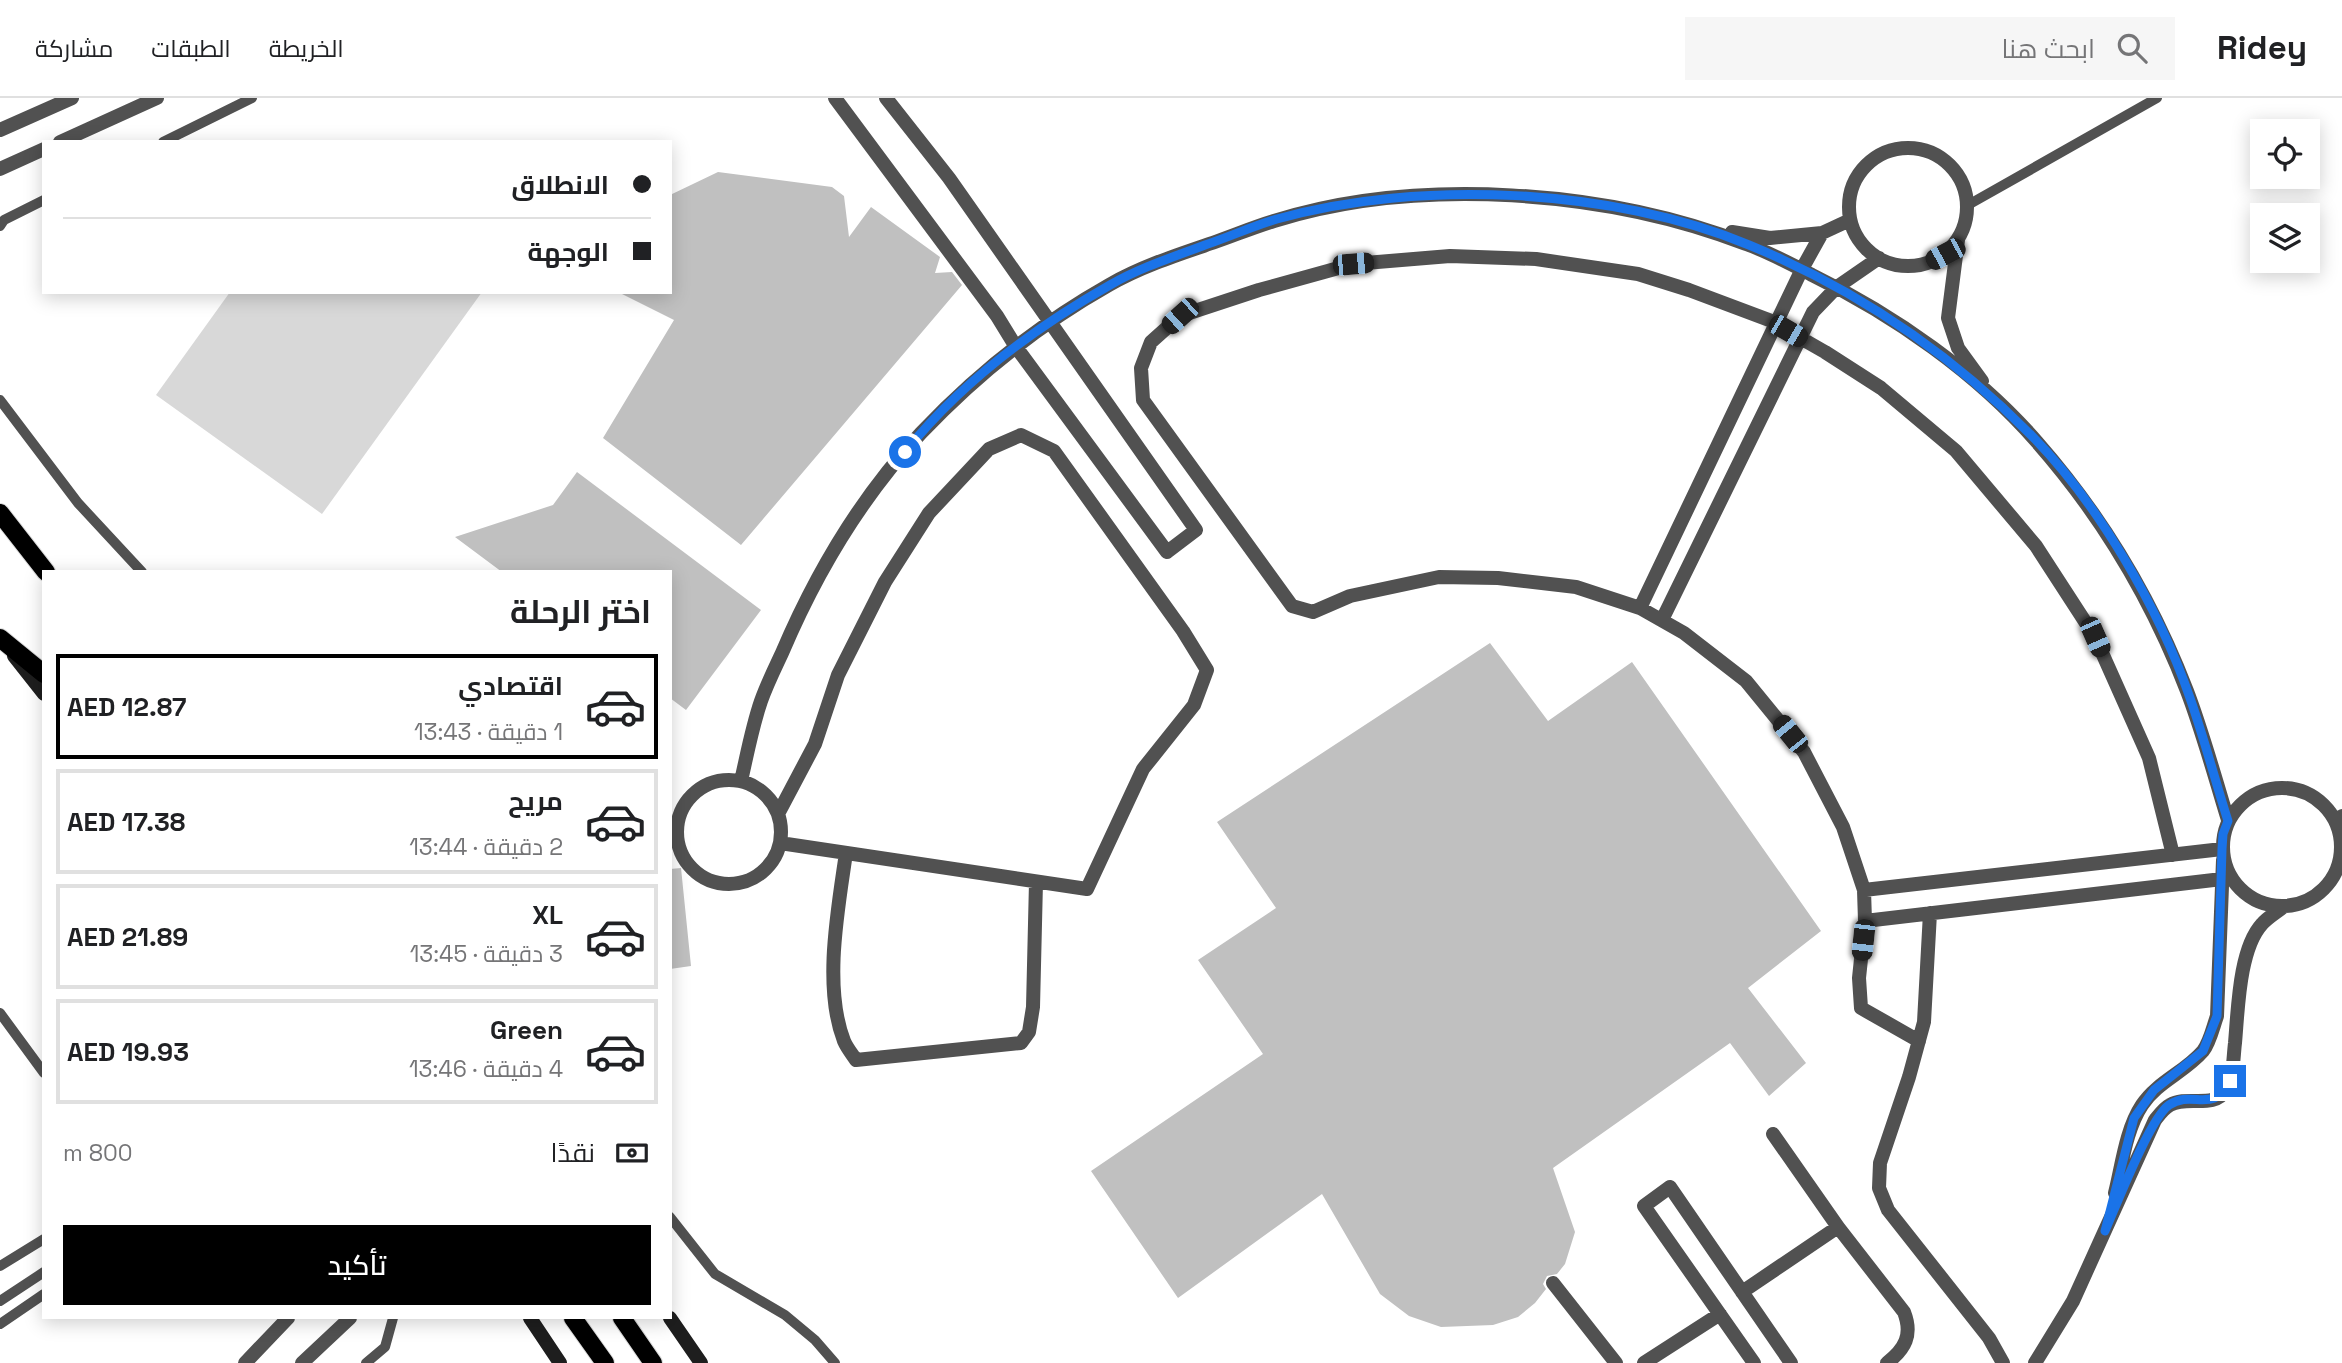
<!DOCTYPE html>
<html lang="ar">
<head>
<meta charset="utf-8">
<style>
	:root { --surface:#fff; --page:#f6f6f6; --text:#202124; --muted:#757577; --line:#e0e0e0; --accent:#000 }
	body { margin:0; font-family:"Space Grotesk",Cairo,sans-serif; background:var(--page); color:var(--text); direction:rtl; height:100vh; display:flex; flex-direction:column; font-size:26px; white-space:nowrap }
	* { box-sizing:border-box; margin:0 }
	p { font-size:23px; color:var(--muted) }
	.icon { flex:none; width:38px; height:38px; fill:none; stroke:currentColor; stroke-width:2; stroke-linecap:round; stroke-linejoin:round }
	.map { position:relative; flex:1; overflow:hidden; direction:ltr }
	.side { position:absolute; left:42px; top:472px; width:630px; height:749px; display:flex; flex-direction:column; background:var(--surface); border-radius:0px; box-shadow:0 4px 18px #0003; direction:rtl }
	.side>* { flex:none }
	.hud { position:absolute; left:42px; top:42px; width:630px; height:154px; border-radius:0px; box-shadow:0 4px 18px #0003; direction:rtl; display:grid; align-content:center; height:154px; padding:0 21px; background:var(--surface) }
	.fabs { position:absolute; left:2250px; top:21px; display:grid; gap:14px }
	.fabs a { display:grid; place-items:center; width:70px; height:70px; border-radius:0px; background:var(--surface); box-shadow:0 4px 18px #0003; font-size:35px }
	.end { position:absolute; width:32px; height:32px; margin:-16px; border:9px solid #1a73e8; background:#fff; box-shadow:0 0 0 4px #fff }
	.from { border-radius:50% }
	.car { position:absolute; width:21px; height:42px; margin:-21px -10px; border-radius:9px; box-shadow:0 0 5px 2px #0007; background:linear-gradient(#222 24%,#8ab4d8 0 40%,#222 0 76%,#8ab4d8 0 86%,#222 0) }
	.hud b { display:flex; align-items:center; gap:24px; height:66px; font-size:26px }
	.hud b+b { border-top:2px solid var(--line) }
	.hud i { width:18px; height:18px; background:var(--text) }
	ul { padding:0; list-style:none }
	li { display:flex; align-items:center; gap:21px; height:105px; margin:0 14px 10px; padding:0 7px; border:4px solid var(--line); border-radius:0px }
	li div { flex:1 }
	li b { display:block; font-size:26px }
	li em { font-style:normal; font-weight:600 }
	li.current { border-color:var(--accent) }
	li>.icon { width:63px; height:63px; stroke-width:1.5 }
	h2 { padding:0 21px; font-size:32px; line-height:84px }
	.pay { display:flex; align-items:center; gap:18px; height:77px; padding:0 21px; font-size:26px }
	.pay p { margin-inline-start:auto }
	.cta { display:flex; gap:14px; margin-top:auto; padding:14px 21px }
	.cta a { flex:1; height:80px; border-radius:0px; background:var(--accent); color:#fff; font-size:28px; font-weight:600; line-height:80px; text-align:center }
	header { display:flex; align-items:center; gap:42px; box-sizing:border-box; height:98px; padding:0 35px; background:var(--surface); border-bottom:2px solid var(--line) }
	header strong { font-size:33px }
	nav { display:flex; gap:38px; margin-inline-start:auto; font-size:24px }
	.search { width:490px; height:63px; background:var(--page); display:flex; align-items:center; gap:18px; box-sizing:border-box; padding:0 24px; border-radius:0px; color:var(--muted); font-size:26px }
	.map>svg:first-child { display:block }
	.green { fill:#d8d8d8 }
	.building { fill:#c0c0c0 }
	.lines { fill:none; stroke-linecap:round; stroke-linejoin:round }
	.primary-casing { stroke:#dbdbdb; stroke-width:20 }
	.service { stroke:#515151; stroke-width:10 }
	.minor { stroke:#515151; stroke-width:14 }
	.tertiary { stroke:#515151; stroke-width:14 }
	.secondary { stroke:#1e1e1e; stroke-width:14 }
	.primary { stroke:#000; stroke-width:18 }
	.route { stroke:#1a73e8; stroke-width:9 }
</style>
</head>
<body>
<header>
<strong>Ridey</strong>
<div class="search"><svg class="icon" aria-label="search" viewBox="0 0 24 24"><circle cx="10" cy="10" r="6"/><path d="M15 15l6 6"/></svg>ابحث هنا</div>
<nav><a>الخريطة</a><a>الطبقات</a><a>مشاركة</a></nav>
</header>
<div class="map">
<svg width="2342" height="1265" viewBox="0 0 2342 1265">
	<rect width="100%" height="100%" fill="#fff"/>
	<path class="green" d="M230 194H482L322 416 156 297Z"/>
	<path class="building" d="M718 74 832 89 844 98 849 139 871 109 940 159 935 175 952 174 962 187 741 447 603 340 674 222 618 194H670V97Z
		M577 374 761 512 686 612 670 600V474H502L455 439 553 407Z
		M1490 545 1548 623 1632 564 1821 833 1748 890 1806 965 1769 998 1730 945 1553 1070 1575 1134 1565 1166 1557 1176 1547 1178 1543 1186 1546 1191 1535 1205 1518 1219 1493 1227 1441 1229 1409 1218 1380 1196 1322 1096 1178 1200 1091 1073 1263 956 1198 862 1276 810 1217 724Z
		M681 770 691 868 670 871V771Z"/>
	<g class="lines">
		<g class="primary-casing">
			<path id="primary" d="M0 415 46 474
				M0 540 44 576
				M573 1220 605 1265
				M622 1220 653 1265"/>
		</g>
		<path class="service" d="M163 44 252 0
			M1968 107 2157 0
			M0 128 4 122 44 102
			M0 302 78 405 142 474
			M2334 720 2342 716
			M0 915 44 975
			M670 1119 715 1176 785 1217 815 1242 835 1265
			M0 1168 44 1141
			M0 1203 44 1174
			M0 1226 44 1196
			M366 1265 385 1249 393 1220"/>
		<path class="minor" d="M835 0 997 218 1016 249 1167 454 1196 432 949 80 886 0
			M0 32 72 0
			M60 44 157 0
			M1849 109a59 59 0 1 1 118 0a59 59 0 1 1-118 0Z
			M0 71 44 51
			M1732 134 1770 140 1822 135 1850 122
			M1958 142 1948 220 1958 250 1982 283
			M1640 510 1802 171 1822 135
			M1662 522 1813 214 1837 189 1879 160
			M677 734a52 52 0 1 1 104 0a52 52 0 1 1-104 0Z
			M741 683C747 657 752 629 761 603 767 586 775 570 782 555 816 475 861 399 921 335 976 277 1040 226 1109 187 1142 168 1180 156 1215 144 1235 137 1254 129 1274 123 1418 78 1607 92 1746 146 1769 154 1791 166 1812 177 1894 217 1977 275 2037 344 2102 418 2152 502 2187 593 2203 635 2215 680 2228 722
			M2223 749a59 59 0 1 1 118 0a59 59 0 1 1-118 0Z
			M778 716 815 646 838 577 885 484 929 415 989 351 1021 337 1054 353 1183 533 1207 572 1194 607 1143 671 1087 791 780 745
			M846 755C838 811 823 889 844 943 847 950 852 956 856 962L1021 945 1029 934 1033 909 1036 784
			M1864 792 2222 751
			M1930 815 1924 924 1909 979 1880 1065 1879 1090 1888 1112 1989 1240 2003 1265
			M1865 823 2222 781
			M1919 943 1861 910 1859 880 1865 823 1864 792 1843 729 1804 654 1746 583 1684 535 1640 510 1576 489 1498 480 1439 479 1350 498 1313 514 1292 508 1143 302 1141 270 1151 244 1180 218 1259 192 1353 166 1450 158 1536 161 1638 176 1689 192 1769 222 1825 254 1881 290 1956 353 2036 448 2095 539 2149 660 2173 757
			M2115 1095C2122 1067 2126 1031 2142 1007 2157 984 2185 974 2203 953 2210 944 2213 929 2217 918L2223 762
			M1838 1129 1904 1214C1913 1237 1905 1251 1887 1265
			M1553 1185 1616 1265
			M1742 1194 1838 1129 1773 1036
			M1644 1265 1720 1216
			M1754 1265 1644 1108 1670 1089 1791 1265
			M2035 1265 2073 1203 2155 1022C2159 1017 2164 1010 2170 1007 2187 997 2214 1011 2225 993 2234 979 2233 961 2235 945 2238 912 2239 851 2262 826 2268 819 2277 814 2283 809"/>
		<path class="tertiary" d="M245 1265 288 1220
			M302 1265 350 1220"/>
		<path class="secondary" d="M14 558 44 596
			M530 1220 560 1265
			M670 1220 701 1265"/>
		<use href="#primary" class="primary"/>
	</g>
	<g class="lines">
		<path class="route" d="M905 354C960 286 1034 230 1110 187 1139 170 1173 159 1205 147 1229 139 1253 128 1277 121 1419 81 1613 90 1749 147 1856 191 1950 255 2031 337 2098 405 2159 510 2190 600 2204 640 2215 682 2228 723L2223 736 2222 751 2217 918 2203 953 2154 992 2134 1020 2105 1133C2116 1108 2150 1020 2169 1007 2193 991 2213 1017 2230 983"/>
	</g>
</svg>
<div class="fabs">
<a><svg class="icon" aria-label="locate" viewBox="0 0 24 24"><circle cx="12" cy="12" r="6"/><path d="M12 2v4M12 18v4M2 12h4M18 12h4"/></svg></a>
<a><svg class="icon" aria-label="layers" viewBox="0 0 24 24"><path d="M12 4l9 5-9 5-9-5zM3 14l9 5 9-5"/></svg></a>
</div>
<i class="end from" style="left:905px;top:354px"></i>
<i class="end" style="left:2230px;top:983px"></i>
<i class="car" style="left:1945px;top:156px;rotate:242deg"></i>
<i class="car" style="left:1353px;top:166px;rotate:85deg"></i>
<i class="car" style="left:1180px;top:218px;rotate:228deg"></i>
<i class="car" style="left:1788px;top:233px;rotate:120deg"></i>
<i class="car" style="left:2095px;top:539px;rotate:156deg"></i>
<i class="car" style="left:1790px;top:636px;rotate:321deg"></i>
<i class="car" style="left:1863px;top:842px;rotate:186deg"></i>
<div class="hud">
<b><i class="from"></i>الانطلاق</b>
<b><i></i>الوجهة</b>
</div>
<section class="side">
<h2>اختر الرحلة</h2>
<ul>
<li class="current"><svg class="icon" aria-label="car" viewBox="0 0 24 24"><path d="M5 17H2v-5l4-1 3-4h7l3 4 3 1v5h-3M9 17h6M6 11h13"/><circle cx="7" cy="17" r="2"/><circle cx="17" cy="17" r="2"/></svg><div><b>اقتصادي</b><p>1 دقيقة · 13:43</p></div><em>AED 12.87</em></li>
<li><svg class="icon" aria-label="car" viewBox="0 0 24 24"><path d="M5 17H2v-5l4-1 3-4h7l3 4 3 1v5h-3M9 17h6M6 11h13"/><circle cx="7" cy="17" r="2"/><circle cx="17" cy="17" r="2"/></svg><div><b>مريح</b><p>2 دقيقة · 13:44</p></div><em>AED 17.38</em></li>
<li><svg class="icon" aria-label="car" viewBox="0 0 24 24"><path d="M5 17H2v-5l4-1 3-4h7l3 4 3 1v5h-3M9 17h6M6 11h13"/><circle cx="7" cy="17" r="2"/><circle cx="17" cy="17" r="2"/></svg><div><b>XL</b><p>3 دقيقة · 13:45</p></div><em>AED 21.89</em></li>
<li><svg class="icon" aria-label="car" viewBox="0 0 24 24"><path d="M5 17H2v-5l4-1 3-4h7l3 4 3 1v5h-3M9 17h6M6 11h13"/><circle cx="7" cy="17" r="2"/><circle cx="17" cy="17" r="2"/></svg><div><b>Green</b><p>4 دقيقة · 13:46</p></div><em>AED 19.93</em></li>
</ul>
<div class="pay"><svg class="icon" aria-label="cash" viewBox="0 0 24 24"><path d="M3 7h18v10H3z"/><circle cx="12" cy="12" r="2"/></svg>نقدًا<p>800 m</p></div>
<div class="cta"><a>تأكيد</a></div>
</section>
</div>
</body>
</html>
